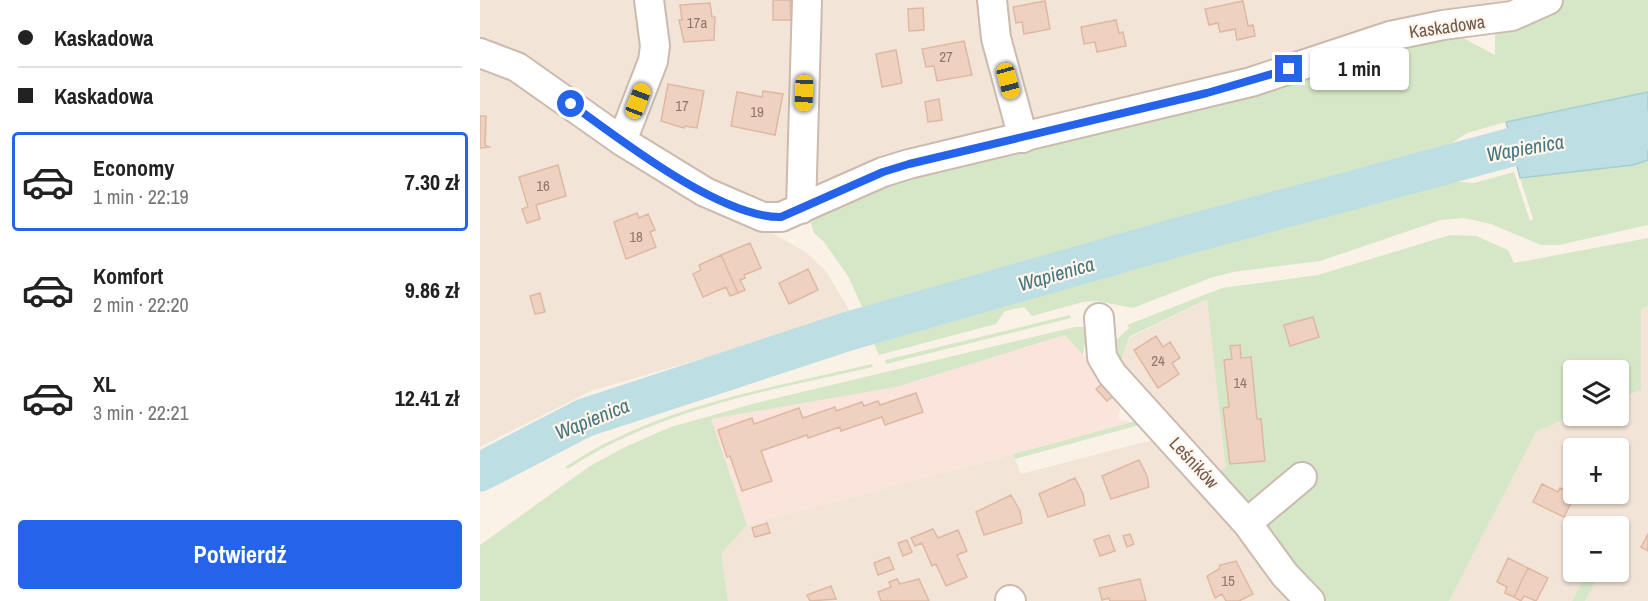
<!DOCTYPE html>
<html lang="pl">
<head>
<meta charset="utf-8">
<style>
	:root { --surface:#fff; --page:#f6f6f6; --text:#222; --muted:#767676; --line:#e0e0e0; --accent:#2563eb }
	body { margin:0; font-family:"Archivo Narrow",sans-serif; background:var(--page); color:var(--text); height:100vh; display:flex; flex-direction:column; font-size:22px; white-space:nowrap }
	* { box-sizing:border-box; margin:0 }
	p { font-size:20px; color:var(--muted) }
	.icon { flex:none; width:33px; height:33px; fill:none; stroke:currentColor; stroke-width:2; stroke-linecap:round; stroke-linejoin:round }
	.map { position:relative; flex:1; overflow:hidden }
	.panel { display:flex; flex-direction:column; background:var(--surface); width:480px }
	.panel>* { flex:none }
	.banner { display:grid; align-content:center; height:132px; padding:0 18px; background:var(--surface) }
	.fabs { position:absolute; left:1083px; top:360px; display:grid; gap:12px }
	.fabs a { display:grid; place-items:center; width:66px; height:66px; border-radius:6px; background:var(--surface); box-shadow:0 2px 4px #0004; font-size:30px }
	.end { position:absolute; width:27px; height:27px; margin:-14px; border:8px solid #2563eb; background:#fff; box-shadow:0 0 0 3px #fff }
	.from { border-radius:50% }
	.bubble { position:absolute; height:42px; border-radius:6px; background:var(--surface); box-shadow:0 2px 4px #0004; font-size:20px; font-weight:700; line-height:42px; text-align:center }
	.car { position:absolute; width:18px; height:36px; margin:-18px -9px; border-radius:8px; box-shadow:0 0 4px 2px #0007; background:linear-gradient(#f5c518 24%,#345 0 40%,#f5c518 0 76%,#345 0 86%,#f5c518 0) }
	.banner b { display:flex; align-items:center; gap:21px; height:57px; font-size:22px }
	.banner b+b { border-top:2px solid var(--line) }
	.banner i { width:15px; height:15px; background:var(--text) }
	ul { padding:0; list-style:none }
	li { display:flex; align-items:center; gap:18px; height:99px; margin:0 12px 9px; padding:0 6px; border:3px solid transparent; border-radius:6px }
	li div { flex:1 }
	li b { display:block; font-size:22px }
	li em { font-style:normal; font-weight:700 }
	li.on { border-color:var(--accent) }
	li>.icon { width:54px; height:54px; stroke-width:1.5 }
	.cta { display:flex; gap:12px; margin-top:auto; padding:12px 18px }
	.cta a { flex:1; height:69px; border-radius:6px; background:var(--accent); color:#fff; font-size:24px; font-weight:700; line-height:69px; text-align:center }
	main { display:flex; flex:1; min-height:0 }
	.map>svg:first-child { display:block }
	.residential { fill:#f2e4d6; fill-rule:evenodd }
	.commercial { fill:#fae4db }
	.green { fill:#d5e7c6; fill-rule:evenodd }
	.water { fill:#bddee3; stroke:#a4ced4; stroke-width:1.5 }
	.lines { fill:none; stroke-linecap:round; stroke-linejoin:round }
	.river { stroke:#bddee3; stroke-width:39 }
	.building { fill:#eed1c0; stroke:#dfb8a2; stroke-width:1.5 }
	.minor-casing { stroke:#ccbaae; stroke-width:32 }
	.minor { stroke:#fff; stroke-width:28 }
	.route { stroke:#2563eb; stroke-width:8 }
	.labels { text-anchor:middle; stroke-width:4.5; stroke-linejoin:round; paint-order:stroke }
	.number-label { font-size:15px; fill:#91776a }
	.street-label { font-size:18px; fill:#72594d; stroke:#fef6ed }
	.water-label { font-size:20px; font-style:italic; fill:#45767d; stroke:#fef6ed }
</style>
</head>
<body>
<main>
<section class="panel">
<div class="banner">
<b><i class="from"></i>Kaskadowa</b>
<b><i></i>Kaskadowa</b>
</div>
<ul>
<li class="on"><svg class="icon" aria-label="car" viewBox="0 0 24 24"><path d="M5 17H2v-5l4-1 3-4h7l3 4 3 1v5h-3M9 17h6M6 11h13"/><circle cx="7" cy="17" r="2"/><circle cx="17" cy="17" r="2"/></svg><div><b>Economy</b><p>1 min · 22:19</p></div><em>7.30 zł</em></li>
<li><svg class="icon" aria-label="car" viewBox="0 0 24 24"><path d="M5 17H2v-5l4-1 3-4h7l3 4 3 1v5h-3M9 17h6M6 11h13"/><circle cx="7" cy="17" r="2"/><circle cx="17" cy="17" r="2"/></svg><div><b>Komfort</b><p>2 min · 22:20</p></div><em>9.86 zł</em></li>
<li><svg class="icon" aria-label="car" viewBox="0 0 24 24"><path d="M5 17H2v-5l4-1 3-4h7l3 4 3 1v5h-3M9 17h6M6 11h13"/><circle cx="7" cy="17" r="2"/><circle cx="17" cy="17" r="2"/></svg><div><b>XL</b><p>3 min · 22:21</p></div><em>12.41 zł</em></li>
</ul>
<div class="cta"><a>Potwierdź</a></div>
</section>
<div class="map">
<svg width="1168" height="601" viewBox="0 0 1168 601">
	<rect width="100%" height="100%" fill="#fbf2e7"/>
	<path class="residential" d="M0 0H507L535 128 297 209H279L0 46Z
		M518 0H1052L555 130Z
		M0 60 270 221 326 252 346 271 372 315 111 391 0 447Z
		M727 299 747 468 738 473 640 364 649 338Z
		M1168 306V601H1105L1120 572H1138V526H1094V572H1107L1092 601H969L1056 432 1093 415 1138 416 1139 398 1161 390V307ZM1094 448H1138V494H1094Z
		M680 440 814 601H543L537 586 517 592 520 601H248L241 554 267 525 533 454 541 474 664 442Z"/>
	<path class="commercial" d="M585 335 642 398 638 419 652 422 267 525 230 419 416 387Z"/>
	<path class="green" d="M1079 0H1168V92L1026 122 987 133 949 158 816 194 388 320 368 276 344 242 334 233 331 223 333 214 381 187 857 57 976 34 1015 55V33Z
		M1168 160V225L1079 245H1061L1011 224 984 218 961 220 840 261 753 272 730 278 653 308 617 301 603 302 552 316 544 307 525 311 516 324 399 355 389 332 956 180 994 183 1034 172 1050 221 1053 219 1040 178 1152 165Z
		M970 235 996 236 1028 250 1034 263 1168 238V306L1161 308V390L1139 398 1138 370H1094L1093 415 1056 432 969 601H843L642 378 633 343 649 328 647 325 742 288 838 275ZM727 299 746 468 738 472 640 364 649 337Z
		M590 315 591 318 406 364 405 360Z
		M595 327H606L611 338 604 346 603 355 585 335 416 387 231 419 267 525 241 554 248 601H0V545L110 466 145 447 191 427 276 403Z
		M392 364 393 367C288 391 179 409 88 469L85 467C177 406 286 389 392 364Z
		M652 422 663 424 535 459 533 454Z
		M1107 572H1120L1105 601H1092Z"/>
	<path class="water" d="M1168 92V160L1153 165 1040 178 1026 122Z"/>
	<g class="lines">
		<path class="river" d="M0 472 104 418 369 331 695 238 1032 147 1168 130"/>
	</g>
	<path class="building" d="M293 0H310L311 20H293Z
		M565 1 570 29 544 34 542 22 536 23 533 7Z
		M763 1 768 26 773 25 775 36 757 40 755 29 740 32 738 23 729 25 725 9Z
		M230 3 232 17H235L234 40 204 42 199 20H202L200 5Z
		M443 8 444 30 429 31 428 9Z
		M636 20 639 33 643 32 646 46 617 52 615 42 604 44 601 27Z
		M484 41 492 75 457 81 454 66 446 67 442 49Z
		M416 50 422 83 402 87 396 54Z
		M188 84 224 91 217 128 205 126 204 128 181 121Z
		M283 91 303 94 295 135 251 126 257 92 282 97Z
		M459 99 462 120 448 122 445 102Z
		M0 116H6L5 145 9 147 0 148Z
		M78 165 86 196 56 205 60 219 47 223 42 209 48 207 39 177Z
		M157 213 159 218 168 214 175 230 170 232 176 247 146 259 134 222Z
		M270 243 281 268 264 275 265 278 260 280 265 290 258 293 241 255Z
		M241 255 258 293 250 296 246 287 223 297 213 274 221 270 219 265Z
		M328 269 338 290 309 304 299 283Z
		M60 293 65 312 55 314 50 296Z
		M833 317 839 337 810 346 804 325Z
		M676 336 683 347 690 342 700 358 692 363 699 374 678 388 654 350Z
		M760 345 761 358 771 357 777 419H781L785 461 750 464 743 408 749 407 744 360 752 359 750 346Z
		M624 382 636 394 627 401 616 389Z
		M436 393 443 412 405 425 402 417 361 431 360 427 328 438 327 435 281 451 292 481 262 491 250 456 247 457 238 430 272 418 274 424 319 408 323 418 355 407 356 411 382 402 384 406 398 401 400 405Z
		M659 460 667 476 669 487 631 499 622 476Z
		M595 478 603 494 605 505 568 517 559 494Z
		M1062 484 1078 492 1080 488 1095 495 1084 517 1053 502Z
		M531 495 540 511 542 523 504 535 496 512Z
		M287 523 290 533 275 537 272 528Z
		M453 529 458 538 478 530 487 551 477 555 487 577 466 586 456 564 452 566 442 543 435 546 431 538Z
		M650 534 654 544 647 547 643 536Z
		M1168 534V551L1161 547Z
		M629 535 635 551 620 556 614 540Z
		M427 540 432 552 423 556 418 543Z
		M409 557 414 569 398 575 394 563Z
		M1028 558 1048 568 1034 597 1025 593 1027 587 1017 582Z
		M756 561 773 594 759 601H746L742 594 735 598 727 576 739 569 740 565Z
		M1048 568 1068 578 1056 601 1044 596 1041 601 1034 597Z
		M417 579 420 584 439 579 449 601H401L398 592 411 587 409 582Z
		M660 579 666 601H630L629 598 622 600 619 588Z
		M351 586 356 599 330 601 327 595Z"/>
	<g class="lines">
		<g class="minor-casing">
			<path id="minor" d="M512 0 516 38 543 138
				M0 53 37 67 142 141 225 192 283 217H301L403 172 429 164 771 82 910 36 963 25 1032 16 1068 0
				M142 141 173 61 175 46 169 0
				M321 209 327 0
				M619 318 622 357 632 374 767 523 805 575 830 601
				M767 523 822 477
				M530 600 531 601"/>
		</g>
		<use href="#minor" class="minor"/>
	</g>
	<g class="lines">
		<path class="route" d="M91 104C141 140 240 218 301 217L403 172 429 164 727 93 809 69"/>
	</g>
	<g class="labels">
		<g class="number-label">
			<text x="217" y="28">17a</text>
			<text x="466" y="62">27</text>
			<text x="202" y="111">17</text>
			<text x="277" y="117">19</text>
			<text x="63" y="191">16</text>
			<text x="156" y="242">18</text>
			<text x="678" y="366">24</text>
			<text x="760" y="388">14</text>
			<text x="748" y="586">15</text>
		</g>
		<g class="street-label">
			<text transform="translate(967 27) rotate(-8)" y="6">Kaskadowa</text>
			<text transform="translate(714 463) rotate(47)" y="6">Leśników</text>
		</g>
		<g class="water-label">
			<text transform="translate(1045 148) rotate(-10)" y="7">Wapienica</text>
			<text transform="translate(576 274) rotate(-16)" y="7">Wapienica</text>
			<text transform="translate(112 419) rotate(-22)" y="7">Wapienica</text>
		</g>
	</g>
</svg>
<div class="fabs">
<a><svg class="icon" aria-label="layers" viewBox="0 0 24 24"><path d="M12 4l9 5-9 5-9-5zM3 14l9 5 9-5"/></svg></a>
<a>+</a>
<a>−</a>
</div>
<i class="end from" style="left:91px;top:104px"></i>
<i class="end" style="left:809px;top:69px"></i>
<div class="bubble" style="left:830px;top:48px;width:99px">1 min</div>
<i class="car" style="left:528px;top:81px;rotate:165deg"></i>
<i class="car" style="left:324px;top:93px;rotate:182deg"></i>
<i class="car" style="left:158px;top:101px;rotate:21deg"></i>
</div>
</main>
</body>
</html>
